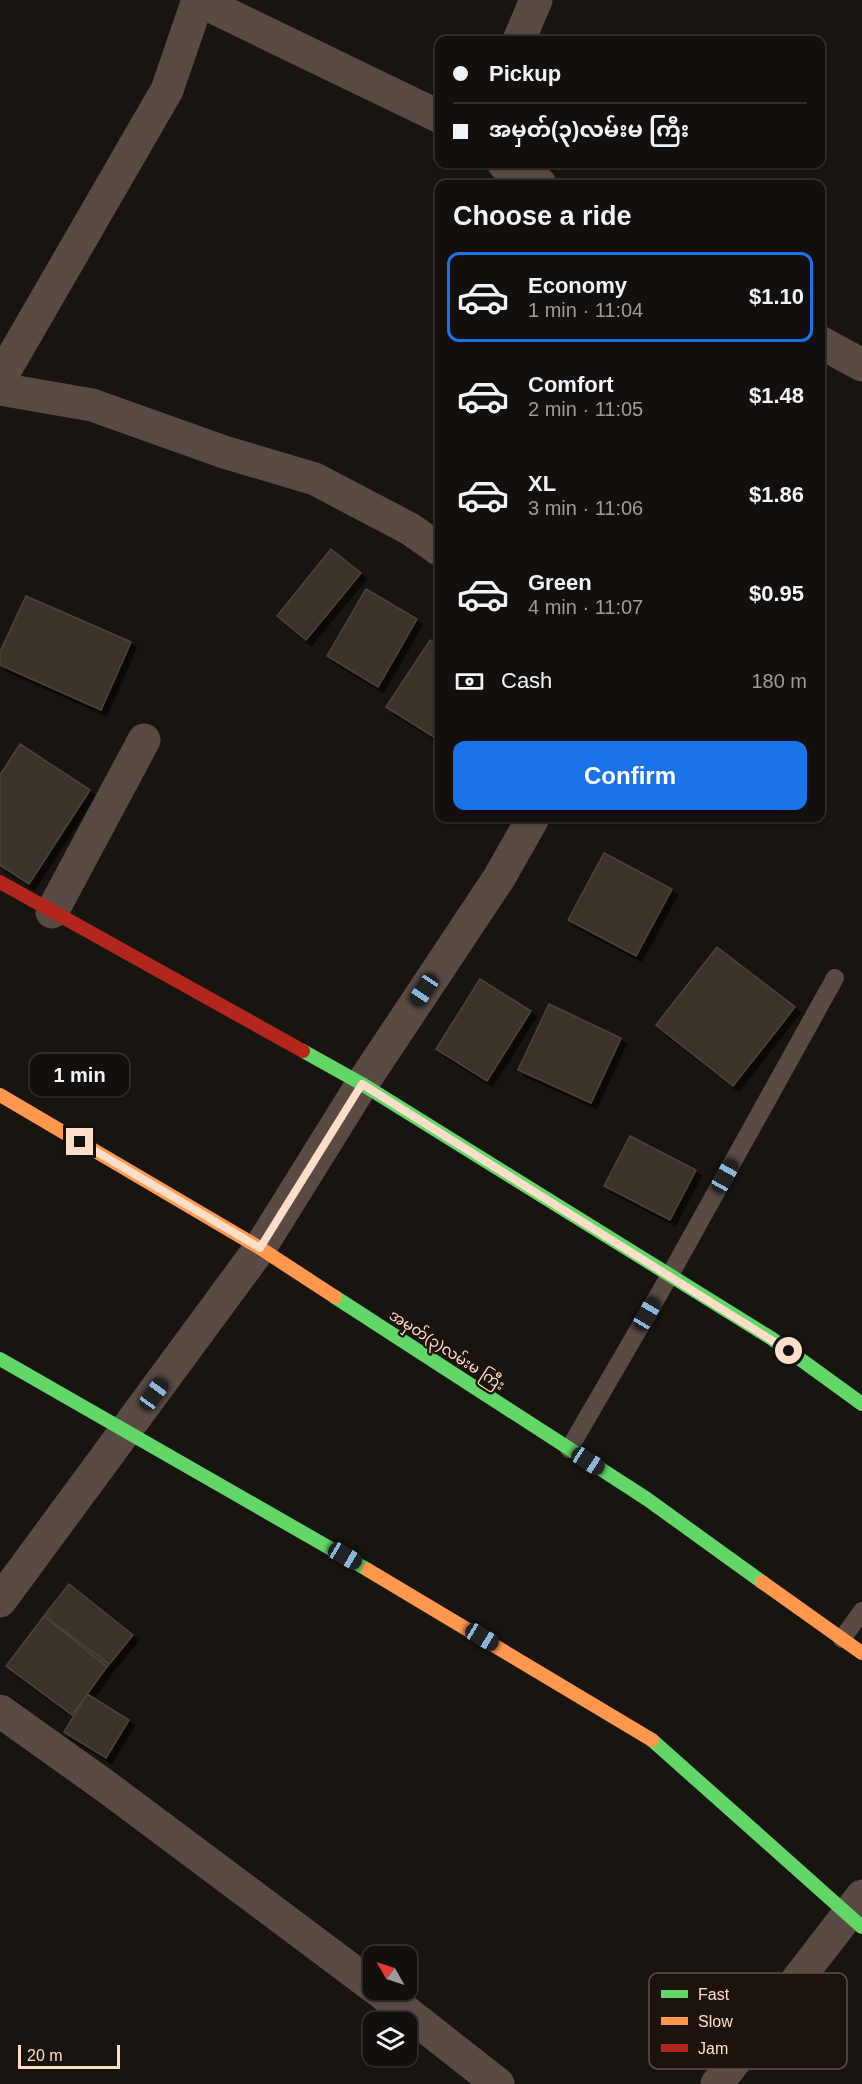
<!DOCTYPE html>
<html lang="en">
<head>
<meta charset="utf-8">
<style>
	:root { --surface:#120f0c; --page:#1b1815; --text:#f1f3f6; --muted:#9c9c9d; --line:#312f2d; --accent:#1a73e8 }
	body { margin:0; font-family:Arial,"Noto Sans Myanmar",sans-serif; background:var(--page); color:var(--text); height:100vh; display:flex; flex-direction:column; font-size:22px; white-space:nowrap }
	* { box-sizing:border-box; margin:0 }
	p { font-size:20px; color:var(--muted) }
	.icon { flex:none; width:33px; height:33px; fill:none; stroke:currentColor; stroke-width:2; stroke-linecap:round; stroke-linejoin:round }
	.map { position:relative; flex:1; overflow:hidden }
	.drawer { position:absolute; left:435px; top:180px; width:390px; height:642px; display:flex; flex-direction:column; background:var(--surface); border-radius:12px; box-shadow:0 2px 4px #0004,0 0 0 2px var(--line) }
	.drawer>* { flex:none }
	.banner { position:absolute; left:435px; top:36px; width:390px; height:132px; border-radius:12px; box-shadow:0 2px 4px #0004,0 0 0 2px var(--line); display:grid; align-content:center; height:132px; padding:0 18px; background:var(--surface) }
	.needle { width:39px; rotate:309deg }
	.fabs { position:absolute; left:363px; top:1946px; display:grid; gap:12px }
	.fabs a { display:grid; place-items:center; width:54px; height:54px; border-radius:12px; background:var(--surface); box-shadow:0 2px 4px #0004,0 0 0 2px var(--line); font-size:30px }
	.scale { position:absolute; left:18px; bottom:15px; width:102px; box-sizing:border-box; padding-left:6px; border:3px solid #fddec9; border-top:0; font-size:16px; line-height:21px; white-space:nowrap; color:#fddec9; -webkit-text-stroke:4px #1c130c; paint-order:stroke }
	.end { position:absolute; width:27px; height:27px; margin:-14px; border:8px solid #fddec9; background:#111; box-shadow:0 0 0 3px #111 }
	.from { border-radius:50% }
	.bubble { position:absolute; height:42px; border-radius:12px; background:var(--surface); box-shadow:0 2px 4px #0004,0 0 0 2px var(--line); font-size:20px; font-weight:600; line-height:42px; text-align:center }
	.car { position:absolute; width:18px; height:36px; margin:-18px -9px; border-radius:8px; box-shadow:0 0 4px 2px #0007; background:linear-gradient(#222 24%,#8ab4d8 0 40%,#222 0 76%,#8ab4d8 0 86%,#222 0) }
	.banner b { display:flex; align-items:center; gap:21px; height:57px; font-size:22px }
	.banner b+b { border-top:2px solid var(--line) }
	.banner i { width:15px; height:15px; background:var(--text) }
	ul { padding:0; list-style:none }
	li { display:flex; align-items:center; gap:18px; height:90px; margin:0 12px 9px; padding:0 6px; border:3px solid transparent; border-radius:12px }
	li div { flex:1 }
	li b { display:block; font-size:22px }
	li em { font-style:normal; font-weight:600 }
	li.on { border-color:var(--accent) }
	li>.icon { width:54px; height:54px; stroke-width:1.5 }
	h2 { padding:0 18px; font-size:27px; line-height:72px }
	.pay { display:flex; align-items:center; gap:15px; height:66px; padding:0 18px; font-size:22px }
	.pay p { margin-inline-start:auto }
	.action { display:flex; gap:12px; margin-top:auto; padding:12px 18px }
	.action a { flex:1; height:69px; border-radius:12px; background:var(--accent); color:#fff; font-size:24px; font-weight:600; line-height:69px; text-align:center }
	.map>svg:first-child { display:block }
	.building { fill:#3b332c; stroke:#4d423a; stroke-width:1.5; filter:url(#shadow) }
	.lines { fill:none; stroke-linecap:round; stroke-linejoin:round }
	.lane { stroke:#594b44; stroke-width:18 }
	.street { stroke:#594b44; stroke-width:33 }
	.fast { stroke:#63d668; stroke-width:14 }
	.slow { stroke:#ff974d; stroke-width:14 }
	.jam { stroke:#b3261e; stroke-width:14 }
	.route { stroke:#fddec9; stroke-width:8 }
	.labels { text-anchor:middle; stroke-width:4.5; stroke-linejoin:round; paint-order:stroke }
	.street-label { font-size:15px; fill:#fddec9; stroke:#1c130c }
	.key { fill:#1c130c; stroke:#605045; stroke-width:1.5 }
	.key-label { font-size:16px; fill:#fddec9 }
</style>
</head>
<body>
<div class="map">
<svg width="862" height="2084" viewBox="0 0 862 2084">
	<defs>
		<filter id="shadow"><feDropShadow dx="5.5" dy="5.5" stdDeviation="0" flood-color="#0009"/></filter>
	</defs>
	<rect width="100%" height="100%" fill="#181410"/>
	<path class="building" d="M331 549 361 573 306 640 277 616Z
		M366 589 417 619 378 687 327 656Z
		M26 596 131 642 101 710 0 665V652Z
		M430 640 440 647V741L386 707Z
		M20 744 90 790 29 884 0 865V775Z
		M604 853 672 889 636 956 568 920Z
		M717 947 795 1007 733 1086 656 1025Z
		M480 979 531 1011 487 1081 436 1049Z
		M549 1004 621 1038 591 1103 518 1070Z
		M630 1136 696 1170 670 1220 604 1186Z
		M69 1584 133 1635 107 1667 44 1616Z
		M44 1616 109 1664 72 1715 6 1666Z
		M87 1694 129 1720 106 1758 64 1732Z"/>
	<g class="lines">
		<path class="lane" d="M569 1449 670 1275 835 978
			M842 1639 862 1611"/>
		<path class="street" d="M198 0 440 117
			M519 40 536 0
			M504 164 540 184
			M820 342 862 365
			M0 379 167 90 198 0
			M0 389 92 405 224 452 315 479 410 529 440 550
			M52 912 144 740
			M0 1601 260 1248 362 1084 499 878 533 818
			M0 1711 108 1788 374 1987
			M377 1989 498 2084
			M717 2084 862 1896"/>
		<path class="fast" d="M303 1051 362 1084 771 1338 862 1404
			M335 1297 647 1499 762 1582
			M0 1359 368 1570
			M652 1740 862 1927"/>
		<path class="slow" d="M0 1095 260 1248 335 1297
			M368 1570 652 1740
			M762 1582 862 1653"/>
		<path class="jam" d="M0 882 303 1051"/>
	</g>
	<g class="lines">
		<path class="route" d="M80 1142 260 1248 362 1084 789 1351"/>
	</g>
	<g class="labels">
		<g class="street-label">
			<text transform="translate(447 1350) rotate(33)" y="5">အမှတ်(၃)လမ်းမ ကြီး</text>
		</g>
	</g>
	<rect x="649" y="1973" width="198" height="96" rx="9" class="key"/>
	<rect x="661" y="1990" width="27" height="8" fill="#63d668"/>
	<rect x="661" y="2017" width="27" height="8" fill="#ff974d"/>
	<rect x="661" y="2044" width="27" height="8" fill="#b3261e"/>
	<g class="key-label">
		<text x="698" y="2000">Fast</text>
		<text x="698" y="2027">Slow</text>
		<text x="698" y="2054">Jam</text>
	</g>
</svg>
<div class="fabs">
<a><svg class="needle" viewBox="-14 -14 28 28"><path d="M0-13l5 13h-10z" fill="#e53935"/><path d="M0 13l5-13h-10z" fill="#9c9c9d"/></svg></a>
<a><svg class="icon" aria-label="layers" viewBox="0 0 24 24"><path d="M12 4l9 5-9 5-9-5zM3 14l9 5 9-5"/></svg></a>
</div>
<div class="scale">20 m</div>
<i class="end from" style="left:789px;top:1351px"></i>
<i class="end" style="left:80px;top:1142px"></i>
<div class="bubble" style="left:30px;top:1054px;width:99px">1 min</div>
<i class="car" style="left:424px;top:990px;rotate:214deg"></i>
<i class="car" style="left:725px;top:1176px;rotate:29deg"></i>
<i class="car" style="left:647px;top:1314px;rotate:30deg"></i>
<i class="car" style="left:154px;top:1394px;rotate:36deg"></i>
<i class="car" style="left:588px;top:1461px;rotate:123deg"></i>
<i class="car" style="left:345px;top:1556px;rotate:120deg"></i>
<i class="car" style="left:482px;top:1637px;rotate:121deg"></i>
<div class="banner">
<b><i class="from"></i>Pickup</b>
<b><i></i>အမှတ်(၃)လမ်းမ ကြီး</b>
</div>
<section class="drawer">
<h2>Choose a ride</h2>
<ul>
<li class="on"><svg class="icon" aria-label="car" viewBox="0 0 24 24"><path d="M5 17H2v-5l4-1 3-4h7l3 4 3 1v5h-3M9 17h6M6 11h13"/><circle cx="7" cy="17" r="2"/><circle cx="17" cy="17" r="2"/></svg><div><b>Economy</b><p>1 min · 11:04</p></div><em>$1.10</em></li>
<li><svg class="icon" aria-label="car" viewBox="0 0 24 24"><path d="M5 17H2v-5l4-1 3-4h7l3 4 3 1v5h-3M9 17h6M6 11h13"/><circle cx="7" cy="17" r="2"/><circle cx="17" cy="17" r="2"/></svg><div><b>Comfort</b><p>2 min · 11:05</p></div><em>$1.48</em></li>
<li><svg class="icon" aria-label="car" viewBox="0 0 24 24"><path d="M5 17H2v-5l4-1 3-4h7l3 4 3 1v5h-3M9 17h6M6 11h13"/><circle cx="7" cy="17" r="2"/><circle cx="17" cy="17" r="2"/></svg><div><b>XL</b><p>3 min · 11:06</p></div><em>$1.86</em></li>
<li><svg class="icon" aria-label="car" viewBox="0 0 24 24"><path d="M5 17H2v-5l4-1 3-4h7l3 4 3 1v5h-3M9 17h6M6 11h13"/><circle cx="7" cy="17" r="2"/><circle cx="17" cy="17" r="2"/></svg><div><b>Green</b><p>4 min · 11:07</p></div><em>$0.95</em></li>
</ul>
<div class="pay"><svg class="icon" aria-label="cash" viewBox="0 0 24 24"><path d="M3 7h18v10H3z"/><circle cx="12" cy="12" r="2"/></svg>Cash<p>180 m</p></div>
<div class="action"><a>Confirm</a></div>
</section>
</div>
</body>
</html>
